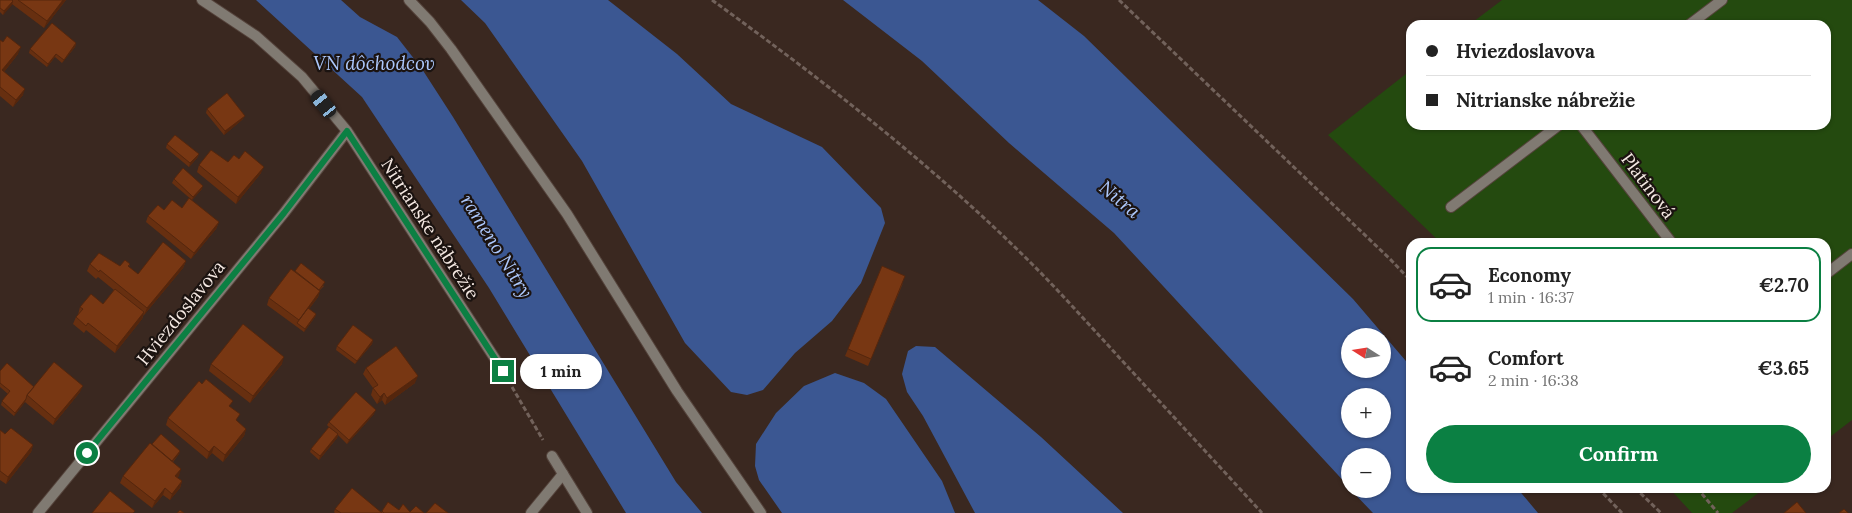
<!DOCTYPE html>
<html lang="en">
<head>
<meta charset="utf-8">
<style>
	:root { --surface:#fff; --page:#f6f6f6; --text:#222; --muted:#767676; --line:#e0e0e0; --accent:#0b8043 }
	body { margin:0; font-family:Lora,serif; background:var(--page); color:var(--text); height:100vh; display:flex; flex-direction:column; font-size:19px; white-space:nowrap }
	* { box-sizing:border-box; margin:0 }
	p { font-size:16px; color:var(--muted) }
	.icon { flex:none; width:28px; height:28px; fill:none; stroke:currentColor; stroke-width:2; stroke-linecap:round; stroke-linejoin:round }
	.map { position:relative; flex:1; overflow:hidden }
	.details { position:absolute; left:1406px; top:238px; width:425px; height:255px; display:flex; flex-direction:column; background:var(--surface); border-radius:15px; box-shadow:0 1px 4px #0004 }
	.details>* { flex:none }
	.guide { position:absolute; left:1406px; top:20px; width:425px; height:110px; border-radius:15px; box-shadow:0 1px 4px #0004; display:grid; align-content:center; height:110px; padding:0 20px; background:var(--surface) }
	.needle { width:32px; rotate:282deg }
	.controls { position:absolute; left:1341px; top:328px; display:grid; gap:10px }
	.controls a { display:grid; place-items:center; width:50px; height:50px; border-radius:50%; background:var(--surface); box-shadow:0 1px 4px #0004; font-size:25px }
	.end { position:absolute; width:22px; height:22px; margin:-11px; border:6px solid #0b8043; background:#fff; box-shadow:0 0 0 2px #fff }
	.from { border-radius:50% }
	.bubble { position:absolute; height:35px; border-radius:18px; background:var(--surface); box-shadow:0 1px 4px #0004; font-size:16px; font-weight:700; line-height:35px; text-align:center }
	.car { position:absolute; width:15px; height:30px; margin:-15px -8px; border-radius:6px; box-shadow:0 0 4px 1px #0007; background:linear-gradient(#222 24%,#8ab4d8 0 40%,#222 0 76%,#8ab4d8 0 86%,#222 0) }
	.guide b { display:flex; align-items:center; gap:18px; height:48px; font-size:19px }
	.guide b+b { border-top:1px solid var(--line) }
	.guide i { width:12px; height:12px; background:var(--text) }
	ul { padding:9px 0 0; list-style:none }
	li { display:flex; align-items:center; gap:15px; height:75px; margin:0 10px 8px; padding:0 10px; border:2px solid transparent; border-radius:15px }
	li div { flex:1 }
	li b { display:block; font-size:19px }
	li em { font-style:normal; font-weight:700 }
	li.active { border-color:var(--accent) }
	li>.icon { width:45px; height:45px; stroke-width:1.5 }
	.primary-button { display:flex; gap:10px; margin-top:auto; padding:10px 20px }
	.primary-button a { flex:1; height:58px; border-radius:30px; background:var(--accent); color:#fff; font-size:20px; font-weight:700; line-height:58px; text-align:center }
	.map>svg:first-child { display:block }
	.green { fill:#244a0f }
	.water { fill:#3b5792; fill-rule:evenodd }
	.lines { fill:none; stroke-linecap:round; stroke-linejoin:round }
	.lane-casing { stroke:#54433b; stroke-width:12 }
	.street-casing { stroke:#54433b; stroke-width:12 }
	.path { stroke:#72625b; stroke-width:3; stroke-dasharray:5 2.5; stroke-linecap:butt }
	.lane { stroke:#807a72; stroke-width:10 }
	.street { stroke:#807a72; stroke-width:10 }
	.wall { fill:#672f10 }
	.shaded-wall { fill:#54260d }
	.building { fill:#783713; stroke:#54260d }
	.route { stroke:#0b8043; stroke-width:6 }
	.labels { text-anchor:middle; stroke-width:4.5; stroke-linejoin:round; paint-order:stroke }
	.street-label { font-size:18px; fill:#f4e8e2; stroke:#1b1310 }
	.water-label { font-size:19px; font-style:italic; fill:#acc7fb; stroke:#1b1310 }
</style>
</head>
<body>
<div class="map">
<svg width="1852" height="513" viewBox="0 0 1852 513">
	<rect width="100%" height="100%" fill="#3a2820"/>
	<path class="green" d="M1502 0H1852V420L1826 440V242H1440L1328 135 1411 70V125H1826V25H1469Z
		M1669 488H1765L1732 513H1692Z"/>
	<path class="water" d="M256 0H341L360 17 397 37 422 69 453 117 676 482 702 513H626L489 288 362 97Z
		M461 0H608L677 54 731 104 822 147 881 208 885 223 861 283 832 321 795 353 763 390 747 395 731 392 685 343 582 161 485 23Z
		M843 0H1038L1084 36 1353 299 1411 367V488H1517L1538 513H1373L1350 489H1382V456H1350V488L1114 233 1009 143 922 61ZM1350 336H1382V369H1350ZM1350 396H1382V429H1350Z
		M916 346 935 347 1041 437 1123 513H975L923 416 907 392 902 374 908 351Z
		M835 373 864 383 886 399 942 481 955 513H782L759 480 755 466 756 444 776 413 804 386Z"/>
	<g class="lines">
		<g class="lane-casing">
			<path id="lane" d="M409 0 430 22 451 49 567 214 677 391 761 513
				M552 456 587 513"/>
		</g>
		<g class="street-casing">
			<path id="street" d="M202 0 256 36 302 77 347 131 503 371
				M1689 25 1722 0
				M1581 125 1671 242
				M1451 207 1559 125
				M1826 274 1852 254
				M38 513 284 213 347 131
				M531 513 563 474"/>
		</g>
		<path class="path" d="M712 0C824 81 935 167 1033 265 1058 290 1082 317 1106 343 1158 400 1210 456 1262 513
			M1119 0 1390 259 1411 281
			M512 387 543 440
			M1598 488 1622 513
			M1635 488 1661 513
			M1697 488 1718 513"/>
		<use href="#lane" class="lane"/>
		<use href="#street" class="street"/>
	</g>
	<path class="wall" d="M0 0H66L44 28 12 4 3 15 0 12Z
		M0 40 18 54 4 72 23 95 13 107 0 96Z
		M76 43 75 47 62 63 55 57 47 67 29 53 30 49Z
		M207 109 243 119 224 135 206 113Z
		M167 144 199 154 197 158 189 167 166 148Z
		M239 159 261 173 236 204 197 172 199 165 228 162Z
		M174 179 202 189 192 200 172 183Z
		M182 208 219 222 216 229 191 259 146 222 148 216Z
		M186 261 183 268 144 315V314L142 319 115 353 86 330 84 333 73 324 76 317 78 315 80 307 103 304 114 290 98 277 96 279 87 271 90 264 120 266 130 264 129 267 138 274Z
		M295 271 324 286 320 290 318 297 309 309 316 314 315 317 304 332 267 305 269 298Z
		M903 283 868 366 845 356 848 349Z
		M373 340 372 344 355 364 336 350 337 346Z
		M211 364H282L250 403 209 371Z
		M366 368 415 383 385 405 382 400 377 404 371 395 373 388 363 374Z
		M0 371 34 387 80 392 53 425 25 402 14 416 1 405 2 401 8 394 0 387Z
		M231 407 237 421 246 429 244 436 223 462 212 453 207 459 166 425 168 418Z
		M374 414 347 444 338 435 337 438 319 460 310 452 311 449 329 427 327 425 329 422Z
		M0 430 5 434 33 445 31 452 6 484 0 480Z
		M152 444 180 451 179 454 173 462 179 476 177 477 182 481 180 488 170 500 163 495 152 508 120 483 123 476Z
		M335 509 381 512 382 511 399 510 410 512 424 513H335L334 512Z"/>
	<path class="shaded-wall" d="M63 0H66L44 28 47 21Z
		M13 1 12 5 3 15 4 11Z
		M76 43 75 47 62 63 64 60Z
		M21 47 18 54 0 77 2 70Z
		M56 54 55 57 47 67 48 64Z
		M25 89 23 95 13 107 16 100Z
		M245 116 243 119 224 135 225 131Z
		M199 154 197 158 189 167 190 163Z
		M264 167 261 173 236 204 238 197Z
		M203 186 202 189 192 200 193 197Z
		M219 222 216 229 191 259 194 253Z
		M186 261 183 268 144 315 147 308Z
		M320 291 318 297 298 324 297 323 299 320Z
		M144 312 142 319 115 353 117 346Z
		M316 314 315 317 304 332 305 329Z
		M373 340 372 344 355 364 357 361Z
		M284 357 282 364 250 403 253 396Z
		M418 376 415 383 385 405 387 398Z
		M83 386 80 392 53 425 55 419Z
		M384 393 382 400 377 404 380 397Z
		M26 399 25 402 14 416 15 413Z
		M376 410 374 414 347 444 349 440Z
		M246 429 244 436 223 462 225 455Z
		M338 434 337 438 319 460 320 456Z
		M33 445 31 452 6 484 8 477Z
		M214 446 212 453 207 459 209 452Z
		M180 451 179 454 168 467 170 463Z
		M181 469 179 476 173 483 175 476Z
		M182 481 180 488 170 500 172 494Z
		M165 488 163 495 152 508 155 501Z"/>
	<path class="building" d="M0 0H12L13 1 4 11 0 8Z
		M18 0H63L47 21Z
		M52 23 76 43 64 60 56 54 48 64 30 49Z
		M7 36 21 47 2 70 25 89 16 100 0 87V40L3 42Z
		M227 93 245 116 225 131 207 109Z
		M175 135 199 154 190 163 167 144Z
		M211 150 228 162 234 155 239 159 245 151 264 167 238 197 199 165Z
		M183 168 203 186 193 197 174 179Z
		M189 198 219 222 194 253 148 216 158 205 164 210 172 200 182 208Z
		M163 242 186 261 147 308 100 270 99 272 90 264 99 253 120 266 125 260 130 264 128 266 138 274Z
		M301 263 325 282 319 290 295 271Z
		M882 266 905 276 871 359 848 349Z
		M291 269 320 291 299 320 269 298Z
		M115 289 144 312 117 346 88 323 86 326 76 317 83 309 80 307 91 294 103 304Z
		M308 308 316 314 305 329 297 323Z
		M243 324 284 357 253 396 211 364Z
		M353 325 373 340 357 361 337 346Z
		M396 346 418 376 387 398 384 393 380 397 373 388 378 385 366 368Z
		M54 362 83 386 55 419 27 395Z
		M7 363 34 387 27 395 26 399 15 413 2 401 10 391 0 383V371Z
		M206 379 233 401 229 406 240 414 236 420 246 429 225 455 214 446 209 452 168 418 199 381 202 384Z
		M356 392 376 410 349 440 329 422Z
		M329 427 338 434 320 456 311 449Z
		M11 428 33 445 8 477 0 471V430L5 434Z
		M161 434 180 451 172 461 152 444Z
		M150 443 181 469 175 476 182 481 172 494 165 488 155 501 123 476Z
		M352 488 382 513H341L335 509Z
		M110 491 135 511 133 513H92Z
		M388 502 399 510 403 504 410 512 416 506 424 513H384L382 511Z
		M1797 502 1806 513H1784Z
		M435 503 448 513H426Z
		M1844 509 1848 513H1839Z
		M180 510 184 513H177Z"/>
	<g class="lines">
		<path class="route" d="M87 453 284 213 347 131 503 371"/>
	</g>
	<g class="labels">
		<g class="street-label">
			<text transform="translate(1648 186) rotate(53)" y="6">Platinová</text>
			<text transform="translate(430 229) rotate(57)" y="6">Nitrianske nábrežie</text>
			<text transform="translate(181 313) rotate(-51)" y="6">Hviezdoslavova</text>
		</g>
		<g class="water-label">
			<text x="374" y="70">VN dôchodcov</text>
			<text transform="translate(1120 199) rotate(40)" y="7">Nitra</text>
			<text transform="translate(497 246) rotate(58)" y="7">rameno Nitry</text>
		</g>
	</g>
</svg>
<div class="controls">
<a><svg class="needle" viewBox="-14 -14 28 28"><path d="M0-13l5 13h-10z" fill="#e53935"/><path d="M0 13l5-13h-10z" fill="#767676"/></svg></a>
<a>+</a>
<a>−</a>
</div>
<i class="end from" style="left:87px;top:453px"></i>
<i class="end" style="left:503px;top:371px"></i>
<div class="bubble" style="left:520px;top:354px;width:82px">1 min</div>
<i class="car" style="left:324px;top:104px;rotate:321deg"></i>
<div class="guide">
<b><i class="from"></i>Hviezdoslavova</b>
<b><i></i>Nitrianske nábrežie</b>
</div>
<section class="details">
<ul>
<li class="active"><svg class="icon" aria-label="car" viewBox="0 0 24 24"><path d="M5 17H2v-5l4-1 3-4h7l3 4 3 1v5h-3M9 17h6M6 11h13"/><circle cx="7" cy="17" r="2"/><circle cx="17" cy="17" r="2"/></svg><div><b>Economy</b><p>1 min · 16:37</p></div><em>€2.70</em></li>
<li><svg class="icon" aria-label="car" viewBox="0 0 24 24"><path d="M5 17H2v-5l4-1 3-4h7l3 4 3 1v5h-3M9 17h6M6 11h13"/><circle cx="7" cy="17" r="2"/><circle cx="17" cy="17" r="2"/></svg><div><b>Comfort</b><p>2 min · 16:38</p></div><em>€3.65</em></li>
</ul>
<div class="primary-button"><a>Confirm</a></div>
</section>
</div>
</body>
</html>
